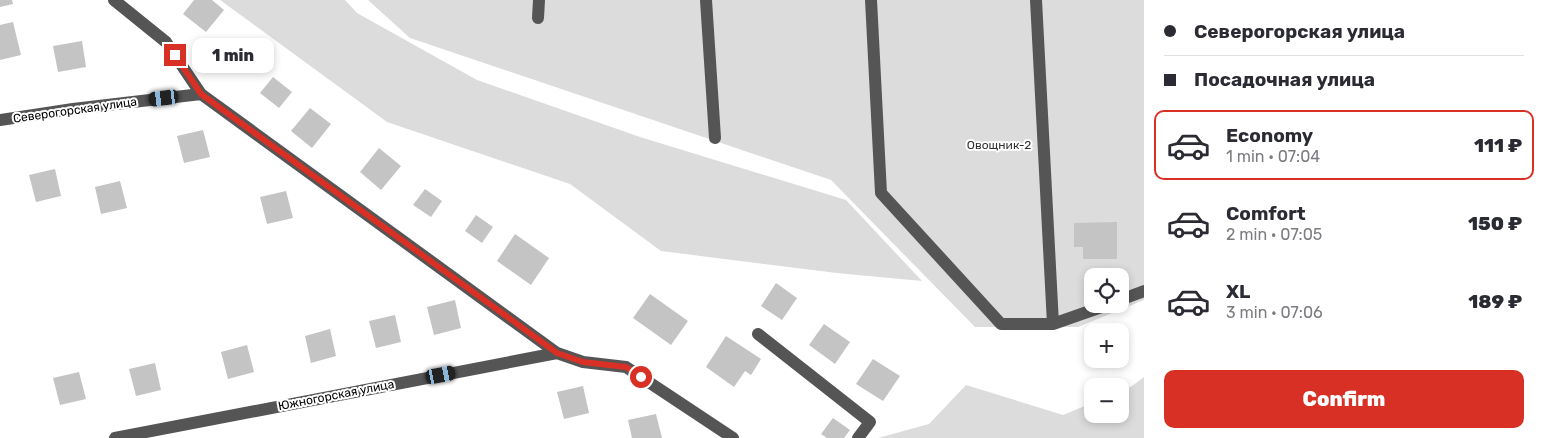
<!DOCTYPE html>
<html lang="en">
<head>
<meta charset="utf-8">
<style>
	:root { --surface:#fff; --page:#f7f7f7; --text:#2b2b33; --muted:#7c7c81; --line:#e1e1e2; --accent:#d93025 }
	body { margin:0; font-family:Rubik,sans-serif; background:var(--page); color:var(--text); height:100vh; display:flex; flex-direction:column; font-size:19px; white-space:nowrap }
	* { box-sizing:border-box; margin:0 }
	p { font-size:16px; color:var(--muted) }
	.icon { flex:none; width:28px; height:28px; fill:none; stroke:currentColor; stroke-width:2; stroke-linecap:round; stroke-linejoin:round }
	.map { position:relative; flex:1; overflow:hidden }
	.details { display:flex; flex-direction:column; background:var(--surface); width:400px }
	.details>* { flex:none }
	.guide { display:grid; align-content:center; height:110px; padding:0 20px; background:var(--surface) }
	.fabs { position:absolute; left:1084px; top:268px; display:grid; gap:10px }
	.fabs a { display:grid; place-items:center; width:45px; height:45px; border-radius:10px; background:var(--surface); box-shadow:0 2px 8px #0003; font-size:25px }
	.end { position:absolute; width:22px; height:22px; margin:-11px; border:6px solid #d93025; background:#fff; box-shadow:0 0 0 2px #fff }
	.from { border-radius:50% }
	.bubble { position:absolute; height:35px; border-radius:10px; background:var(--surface); box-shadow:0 2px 8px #0003; font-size:16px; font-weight:800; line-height:35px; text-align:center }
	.car { position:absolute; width:15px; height:30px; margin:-15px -8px; border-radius:6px; box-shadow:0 0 4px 1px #0007; background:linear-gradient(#222 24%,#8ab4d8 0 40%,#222 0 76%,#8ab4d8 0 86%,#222 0) }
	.guide b { display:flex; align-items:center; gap:18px; height:48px; font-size:19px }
	.guide b+b { border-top:1px solid var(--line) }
	.guide i { width:12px; height:12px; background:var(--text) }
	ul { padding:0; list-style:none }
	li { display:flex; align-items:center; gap:15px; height:70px; margin:0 10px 8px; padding:0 10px; border:2px solid transparent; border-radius:10px }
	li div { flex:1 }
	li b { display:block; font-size:19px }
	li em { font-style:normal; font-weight:800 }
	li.active { border-color:var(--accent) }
	li>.icon { width:45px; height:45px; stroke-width:1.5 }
	.action { display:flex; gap:10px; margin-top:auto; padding:10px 20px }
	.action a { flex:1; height:58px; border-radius:10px; background:var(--accent); color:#fff; font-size:20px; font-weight:800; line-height:58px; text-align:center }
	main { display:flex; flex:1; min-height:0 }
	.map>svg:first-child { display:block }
	.green { fill:#dcdcdc; fill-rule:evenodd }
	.building { fill:#c4c4c4 }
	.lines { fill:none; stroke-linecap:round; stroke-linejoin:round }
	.minor { stroke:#555; stroke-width:12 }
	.route { stroke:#d93025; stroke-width:6 }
	.labels { text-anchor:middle; stroke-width:4; stroke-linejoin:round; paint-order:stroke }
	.street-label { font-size:12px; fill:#000; stroke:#fff }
	.park-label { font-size:12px; fill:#333; stroke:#fff }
</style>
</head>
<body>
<main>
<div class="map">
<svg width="1144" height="438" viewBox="0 0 1144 438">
	<rect width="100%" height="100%" fill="#fff"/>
	<path class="green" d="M220 0H345L357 13 477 80 640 137 846 200 922 281 837 273 661 251 570 184 387 122Z
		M368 0H1144V300L1078 327H975L831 180 410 38ZM1092 276H1120V304H1092Z
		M1144 377V438H878L929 424 966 385 1063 415 1092 403V414H1120V391L1132 386Z"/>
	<path class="building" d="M0 0H12L13 4 0 7Z
		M194 0H212L224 10 206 32 183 14Z
		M13 22 21 55 0 60V25Z
		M82 41 86 67 58 72 53 46Z
		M273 77 292 92 279 108 260 93Z
		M310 108 331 124 312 148 291 131Z
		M203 130 210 157 184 163 177 136Z
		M379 148 401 166 381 190 360 172Z
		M55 169 61 196 36 202 29 175Z
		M120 181 127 208 101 214 95 187Z
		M425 189 442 201 431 217 413 205Z
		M286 191 293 218 267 224 260 197Z
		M476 215 493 227 482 243 465 231Z
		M1117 222V259H1083V247H1074V223Z
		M515 234 549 258 531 285 497 261Z
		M776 283 797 298 782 320 761 306Z
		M650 294 688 321 671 345 633 318Z
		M455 300 461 328 434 335 427 307Z
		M395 315 401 342 376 348 369 321Z
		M824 324 850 342 835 364 809 345Z
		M330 329 336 356 311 363 305 336Z
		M726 336 761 359 751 375 745 371 734 387 706 367Z
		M247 345 254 372 228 379 221 352Z
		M873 359 900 376 883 401 856 384Z
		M155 363 161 390 136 396 129 369Z
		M79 372 86 399 60 405 53 378Z
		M583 386 589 413 564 419 557 392Z
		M656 414 662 438H632L628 420Z
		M833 418 850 430 844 438H827L821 434Z"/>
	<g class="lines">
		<path class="minor" d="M114 0 166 42 201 94 557 353 583 362 626 367 733 438
			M706 0 715 138
			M871 0 881 193 1001 324H1053L1110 304
			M1036 0 1053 324
			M538 18 539 0
			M0 120 73 109 201 94
			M1120 300 1144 291
			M758 334 870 422 858 438
			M115 438 557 353"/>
	</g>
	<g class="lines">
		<path class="route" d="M175 55 201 94 557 353 583 362 626 367 641 377"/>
	</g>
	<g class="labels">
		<g class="street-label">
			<text transform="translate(75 110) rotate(-8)" y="4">Северогорская улица</text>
			<text transform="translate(336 395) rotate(-11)" y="4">Южногорская улица</text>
		</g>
		<g class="park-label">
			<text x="999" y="149">Овощник-2</text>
		</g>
	</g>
</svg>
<div class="fabs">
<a><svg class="icon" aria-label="locate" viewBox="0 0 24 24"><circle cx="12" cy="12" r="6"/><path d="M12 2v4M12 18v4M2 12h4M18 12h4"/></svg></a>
<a>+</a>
<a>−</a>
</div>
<i class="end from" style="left:641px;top:377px"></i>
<i class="end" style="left:175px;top:55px"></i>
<div class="bubble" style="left:192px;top:38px;width:82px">1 min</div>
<i class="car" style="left:164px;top:98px;rotate:263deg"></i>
<i class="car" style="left:441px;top:375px;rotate:79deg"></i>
</div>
<section class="details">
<div class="guide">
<b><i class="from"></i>Северогорская улица</b>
<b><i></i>Посадочная улица</b>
</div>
<ul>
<li class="active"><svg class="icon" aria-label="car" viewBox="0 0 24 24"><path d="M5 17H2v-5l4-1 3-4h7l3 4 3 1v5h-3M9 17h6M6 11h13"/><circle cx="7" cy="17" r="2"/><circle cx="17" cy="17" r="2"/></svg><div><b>Economy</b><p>1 min · 07:04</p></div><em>111 ₽</em></li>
<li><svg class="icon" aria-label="car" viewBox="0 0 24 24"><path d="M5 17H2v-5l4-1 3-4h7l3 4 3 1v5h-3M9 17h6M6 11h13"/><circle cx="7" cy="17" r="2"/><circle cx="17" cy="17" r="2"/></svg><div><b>Comfort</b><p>2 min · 07:05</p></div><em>150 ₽</em></li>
<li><svg class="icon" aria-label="car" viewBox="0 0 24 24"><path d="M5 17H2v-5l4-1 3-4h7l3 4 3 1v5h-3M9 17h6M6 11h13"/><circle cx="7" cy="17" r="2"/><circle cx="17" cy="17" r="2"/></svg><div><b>XL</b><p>3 min · 07:06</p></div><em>189 ₽</em></li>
</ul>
<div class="action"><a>Confirm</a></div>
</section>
</main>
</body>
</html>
